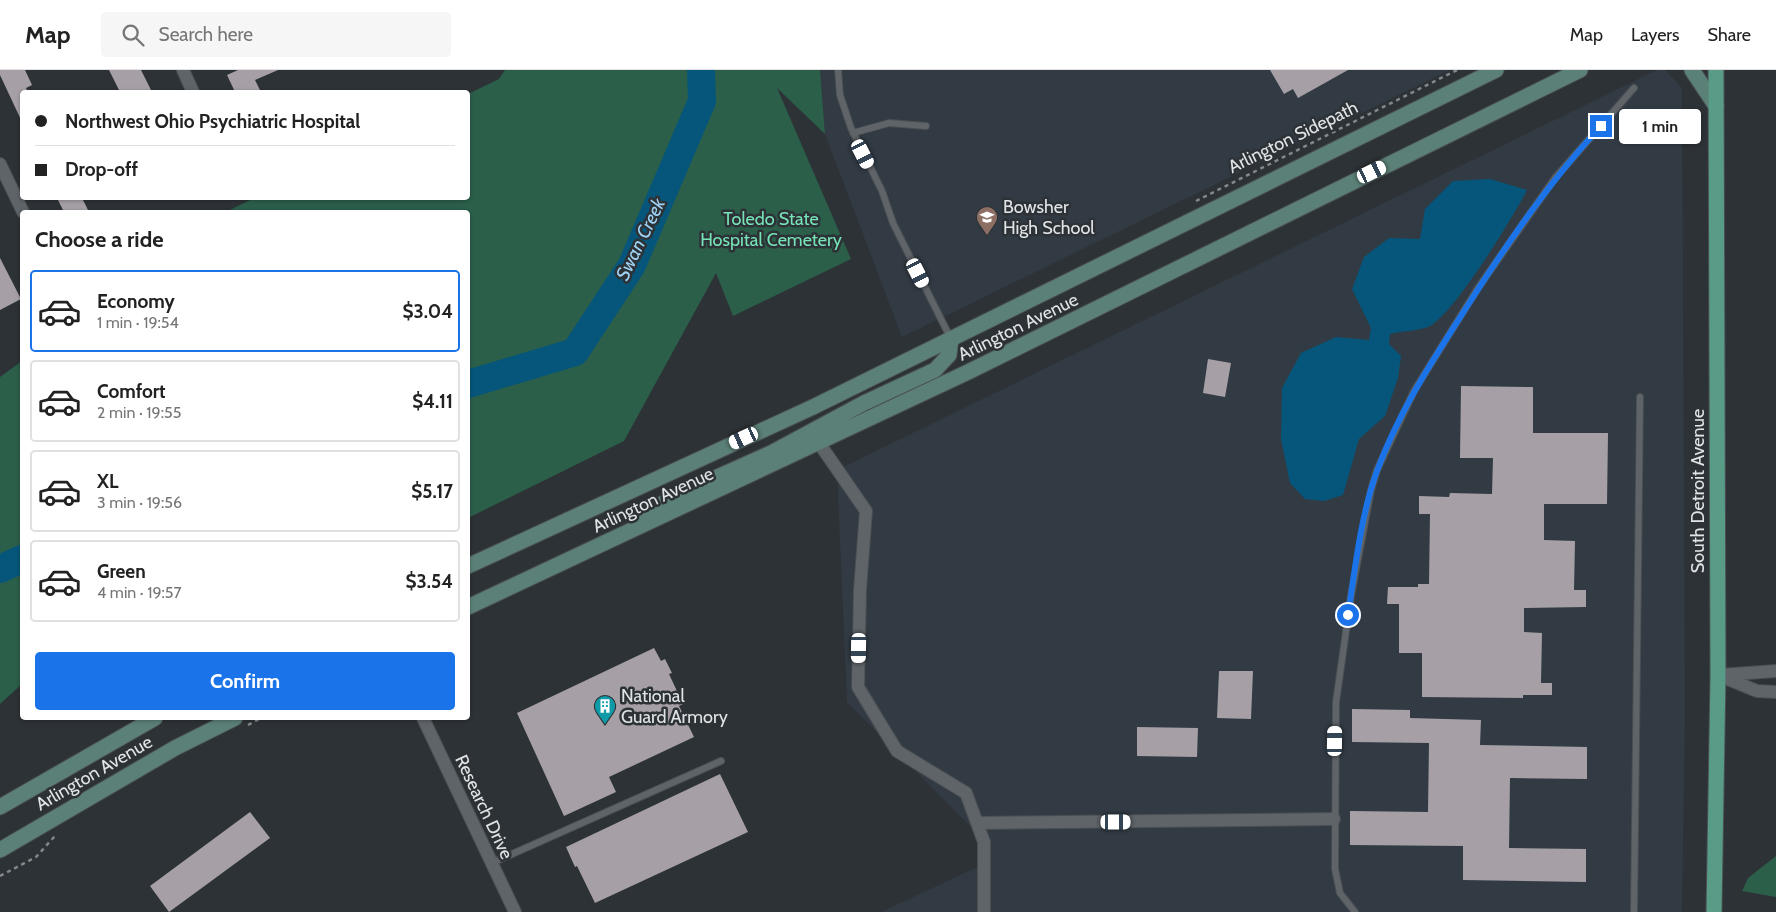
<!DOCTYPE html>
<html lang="en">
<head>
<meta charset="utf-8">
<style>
	:root { --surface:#fff; --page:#f6f6f6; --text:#222; --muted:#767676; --line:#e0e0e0; --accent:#1a73e8 }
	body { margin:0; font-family:Cabin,sans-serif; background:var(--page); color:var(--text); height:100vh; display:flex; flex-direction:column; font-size:19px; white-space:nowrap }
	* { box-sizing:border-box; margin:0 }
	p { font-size:16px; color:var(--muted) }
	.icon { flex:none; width:28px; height:28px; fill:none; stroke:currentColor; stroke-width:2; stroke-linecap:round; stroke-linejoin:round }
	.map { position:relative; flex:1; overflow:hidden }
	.side { position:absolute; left:20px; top:140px; width:450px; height:510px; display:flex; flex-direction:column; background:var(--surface); border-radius:5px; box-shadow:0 1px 4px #0004 }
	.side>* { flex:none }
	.guide { position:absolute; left:20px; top:20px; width:450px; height:110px; border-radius:5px; box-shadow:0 1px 4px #0004; display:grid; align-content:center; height:110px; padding:0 15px; background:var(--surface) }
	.end { position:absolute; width:22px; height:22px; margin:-11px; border:6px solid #1a73e8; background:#fff; box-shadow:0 0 0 2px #fff }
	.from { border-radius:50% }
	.bubble { position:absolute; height:35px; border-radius:5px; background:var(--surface); box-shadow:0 1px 4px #0004; font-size:16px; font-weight:800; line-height:35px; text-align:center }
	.car { position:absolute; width:15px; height:30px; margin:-15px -8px; border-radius:6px; box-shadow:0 0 4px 1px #0007; background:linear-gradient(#fff 24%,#345 0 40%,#fff 0 76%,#345 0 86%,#fff 0) }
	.guide b { display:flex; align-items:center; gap:18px; height:48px; font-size:19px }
	.guide b+b { border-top:1px solid var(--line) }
	.guide i { width:12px; height:12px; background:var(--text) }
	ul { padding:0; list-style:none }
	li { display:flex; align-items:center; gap:15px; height:82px; margin:0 10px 8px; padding:0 5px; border:2px solid var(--line); border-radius:5px }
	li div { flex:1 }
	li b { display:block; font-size:19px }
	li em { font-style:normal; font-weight:800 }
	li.current { border-color:var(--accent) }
	li>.icon { width:45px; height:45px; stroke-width:1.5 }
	h2 { padding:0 15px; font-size:22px; line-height:60px }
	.primary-button { display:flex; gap:10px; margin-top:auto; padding:10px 15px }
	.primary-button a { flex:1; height:58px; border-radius:5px; background:var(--accent); color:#fff; font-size:20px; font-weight:800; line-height:58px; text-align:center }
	header { display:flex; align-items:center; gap:30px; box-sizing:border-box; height:70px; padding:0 25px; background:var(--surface); border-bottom:1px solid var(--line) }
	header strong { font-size:24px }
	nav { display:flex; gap:28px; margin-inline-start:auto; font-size:18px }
	.search { width:350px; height:45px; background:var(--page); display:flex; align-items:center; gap:12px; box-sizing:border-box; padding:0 18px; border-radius:5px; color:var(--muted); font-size:19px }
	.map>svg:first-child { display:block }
	.built { fill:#323b44 }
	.green { fill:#2b5f4a }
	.water { fill:#06567b }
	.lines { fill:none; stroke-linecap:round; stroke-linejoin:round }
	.river { stroke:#06567b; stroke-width:28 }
	.building { fill:#a6a0a6 }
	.lane-casing { stroke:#4a4f52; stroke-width:8 }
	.street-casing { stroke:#4a4f52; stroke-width:14 }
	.secondary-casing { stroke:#4a4f52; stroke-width:17 }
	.primary-casing { stroke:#4a4f52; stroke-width:17 }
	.path { stroke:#84888b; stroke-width:2.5; stroke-dasharray:4 4; stroke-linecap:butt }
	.lane { stroke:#5f6469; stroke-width:6 }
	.street { stroke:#5f6469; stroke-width:12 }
	.secondary { stroke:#5b8077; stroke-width:15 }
	.primary { stroke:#589b86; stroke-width:15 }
	.route { stroke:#1a73e8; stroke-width:6 }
	.labels { text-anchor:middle; stroke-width:5; stroke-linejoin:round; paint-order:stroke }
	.street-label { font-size:18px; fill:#e1e4e7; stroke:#2d3236 }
	.poi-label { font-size:18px; fill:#e1e4e7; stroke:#2d3236; text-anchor:start }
	.park-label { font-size:18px; fill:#76e4b7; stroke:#2d3236 }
	.water-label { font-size:19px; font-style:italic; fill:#9fd4f6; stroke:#2d3236 }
</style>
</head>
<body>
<header>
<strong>Map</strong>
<div class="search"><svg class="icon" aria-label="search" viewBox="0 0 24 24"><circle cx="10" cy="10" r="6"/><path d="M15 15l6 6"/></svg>Search here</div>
<nav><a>Map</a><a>Layers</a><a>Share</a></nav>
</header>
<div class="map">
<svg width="1776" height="842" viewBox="0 0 1776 842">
	<rect width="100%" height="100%" fill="#2d3236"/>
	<path class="built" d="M820 0H1450L902 267 825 64Z
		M1657 0H1665L1682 18 1685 643 1682 842H881L982 795 978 764 847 632 837 400Z"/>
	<path class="green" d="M505 0H820L825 64 777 18 851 189 733 246 716 203 624 371 468 448V142H226L254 128H468V24L499 9Z
		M22 291V614L0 634V307Z
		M1776 786V827L1742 821 1748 808Z"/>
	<path class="water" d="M1490 109 1527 120C1513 147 1453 246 1428 257 1417 261 1401 261 1390 264L1389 274 1401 286 1398 308 1385 346 1359 369 1343 425 1324 431 1305 429 1290 413 1281 369 1282 318 1301 283 1336 267 1369 270 1371 258 1352 219 1364 187 1389 168 1420 169 1425 139 1453 111Z"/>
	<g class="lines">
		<path class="river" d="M468 314 575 282 632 195 702 31 701 0
			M0 499 22 489"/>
	</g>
	<path class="building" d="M0 0H25L32 15 26 18 28 22H22V52L0 5Z
		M109 0H141L152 22H120Z
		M238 0H278L255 10 261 22H235L227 5Z
		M1270 0H1348L1298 28 1293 19 1284 24Z
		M57 128H82L89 142H64Z
		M0 188 21 229 0 240Z
		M1208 289 1231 293 1225 327 1203 323Z
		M1461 316 1533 317V363H1608L1607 434H1544V470L1575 471 1574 520H1586V537L1524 538V562L1542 563 1541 613H1552V625H1523V628L1422 627V583H1399V534H1387L1388 517H1418V514H1429L1430 444H1419V426L1449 427 1450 423 1492 424 1493 388H1460Z
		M654 578 661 591 665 589 672 603 669 604 683 634 679 636 694 667 609 707 616 722 564 746 517 643Z
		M1219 601H1253L1251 649 1217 648Z
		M1352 639 1410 640V648L1481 650 1480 675 1587 677V709L1510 708 1509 778 1586 779V812L1463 810V776L1350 775V741L1428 742 1429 673 1352 672Z
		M1137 657 1198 658 1197 687 1137 686Z
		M720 704 748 762 595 833 577 796 575 797 566 777Z
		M250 742 270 768 169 842 150 816Z"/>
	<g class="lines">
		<g class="lane-casing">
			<path id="lane" d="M838 0 840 25 851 58 882 121 893 153 951 269
				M853 63 889 53 926 56
				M492 793 721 691
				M1355 842 1340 823 1335 799 1336 632 1351 526 1371 420 1377 400 1414 321 1478 218 1555 108 1634 18
				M1634 842 1640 327"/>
		</g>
		<g class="street-casing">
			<path id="street" d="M183 0 193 22
				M0 94 23 142
				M819 373 866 441 860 520 858 617 897 681 966 723 984 772V842
				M1718 605 1757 621 1776 622
				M1720 605 1776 601
				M423 648 515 842
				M977 753 1334 749"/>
		</g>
		<g class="secondary-casing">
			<path id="secondary" d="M1692 0 1716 36
				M636 450 675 426 771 383 864 333 935 300 949 285 951 269
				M468 496 813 337 1496 0
				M468 537 968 302 1580 0
				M0 737 155 648
				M0 780 175 678 235 648"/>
		</g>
		<g class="primary-casing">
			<path id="primary" d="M1714 842 1718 605 1716 0"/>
		</g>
		<path class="path" d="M1196 131 1457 0
			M248 655 261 648
			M0 806 36 787 55 766"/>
		<use href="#lane" class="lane"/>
		<use href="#street" class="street"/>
		<use href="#secondary" class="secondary"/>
		<use href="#primary" class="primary"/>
	</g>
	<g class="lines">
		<path class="route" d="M1348 545C1355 499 1361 444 1377 401 1399 341 1434 288 1468 235 1508 172 1550 111 1601 56"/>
	</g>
	<defs>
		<g id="school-pin" transform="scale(1.125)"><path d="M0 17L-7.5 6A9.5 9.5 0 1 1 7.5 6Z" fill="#8d6e63" stroke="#2d3236"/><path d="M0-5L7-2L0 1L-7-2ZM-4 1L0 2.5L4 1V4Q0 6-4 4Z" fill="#fff"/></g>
		<g id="building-pin" transform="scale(1.125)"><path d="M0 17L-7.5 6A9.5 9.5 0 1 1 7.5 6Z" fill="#0f9aa8" stroke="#2d3236"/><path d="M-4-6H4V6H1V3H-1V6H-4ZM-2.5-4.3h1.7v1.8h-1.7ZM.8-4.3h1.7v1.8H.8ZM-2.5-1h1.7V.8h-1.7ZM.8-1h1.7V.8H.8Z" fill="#fff"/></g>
	</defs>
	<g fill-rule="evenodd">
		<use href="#school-pin" x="987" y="147"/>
		<use href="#building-pin" x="605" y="636"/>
	</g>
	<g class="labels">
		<g class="street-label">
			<text transform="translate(1293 67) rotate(-26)" y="6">Arlington Sidepath</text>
			<text transform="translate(1018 257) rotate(-26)" y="6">Arlington Avenue</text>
			<text transform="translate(1698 421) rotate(-90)" y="6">South Detroit Avenue</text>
			<text transform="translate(653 430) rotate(-25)" y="6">Arlington Avenue</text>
			<text transform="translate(94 703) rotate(-30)" y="6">Arlington Avenue</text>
			<text transform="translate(484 737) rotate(65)" y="6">Research Drive</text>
		</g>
		<g class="poi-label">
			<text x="1003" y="143">Bowsher<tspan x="1003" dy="21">High School</tspan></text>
			<text x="621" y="632">National<tspan x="621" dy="21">Guard Armory</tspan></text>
		</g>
		<g class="park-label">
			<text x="771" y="155">Toledo State<tspan x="771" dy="21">Hospital Cemetery</tspan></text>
		</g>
		<g class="water-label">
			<text transform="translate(640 169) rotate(-64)" y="7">Swan Creek</text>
		</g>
	</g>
</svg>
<i class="end from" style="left:1348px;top:545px"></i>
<i class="end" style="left:1601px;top:56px"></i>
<div class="bubble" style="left:1619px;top:39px;width:82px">1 min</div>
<i class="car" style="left:863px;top:84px;rotate:153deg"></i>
<i class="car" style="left:1372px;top:102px;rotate:64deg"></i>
<i class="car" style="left:918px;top:203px;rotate:153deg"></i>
<i class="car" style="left:744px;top:368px;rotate:245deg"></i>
<i class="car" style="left:859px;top:578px;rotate:181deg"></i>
<i class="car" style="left:1335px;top:671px;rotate:1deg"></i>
<i class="car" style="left:1116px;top:752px;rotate:90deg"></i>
<div class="guide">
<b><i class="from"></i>Northwest Ohio Psychiatric Hospital</b>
<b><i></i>Drop-off</b>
</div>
<section class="side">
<h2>Choose a ride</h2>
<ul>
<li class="current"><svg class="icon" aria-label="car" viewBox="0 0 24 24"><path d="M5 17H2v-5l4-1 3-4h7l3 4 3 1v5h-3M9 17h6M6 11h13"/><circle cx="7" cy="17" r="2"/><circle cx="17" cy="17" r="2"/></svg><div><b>Economy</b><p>1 min · 19:54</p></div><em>$3.04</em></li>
<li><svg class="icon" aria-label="car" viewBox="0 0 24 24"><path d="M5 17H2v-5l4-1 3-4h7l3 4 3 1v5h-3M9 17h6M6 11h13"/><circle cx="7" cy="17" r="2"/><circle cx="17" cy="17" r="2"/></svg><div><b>Comfort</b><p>2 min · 19:55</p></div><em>$4.11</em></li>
<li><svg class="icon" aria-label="car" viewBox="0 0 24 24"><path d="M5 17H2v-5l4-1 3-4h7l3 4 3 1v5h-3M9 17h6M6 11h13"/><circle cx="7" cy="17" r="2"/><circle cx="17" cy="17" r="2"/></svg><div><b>XL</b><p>3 min · 19:56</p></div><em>$5.17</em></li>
<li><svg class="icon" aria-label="car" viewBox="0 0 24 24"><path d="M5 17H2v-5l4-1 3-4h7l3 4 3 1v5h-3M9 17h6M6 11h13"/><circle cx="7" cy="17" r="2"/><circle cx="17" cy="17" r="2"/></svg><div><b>Green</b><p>4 min · 19:57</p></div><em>$3.54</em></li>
</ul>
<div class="primary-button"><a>Confirm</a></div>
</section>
</div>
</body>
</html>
